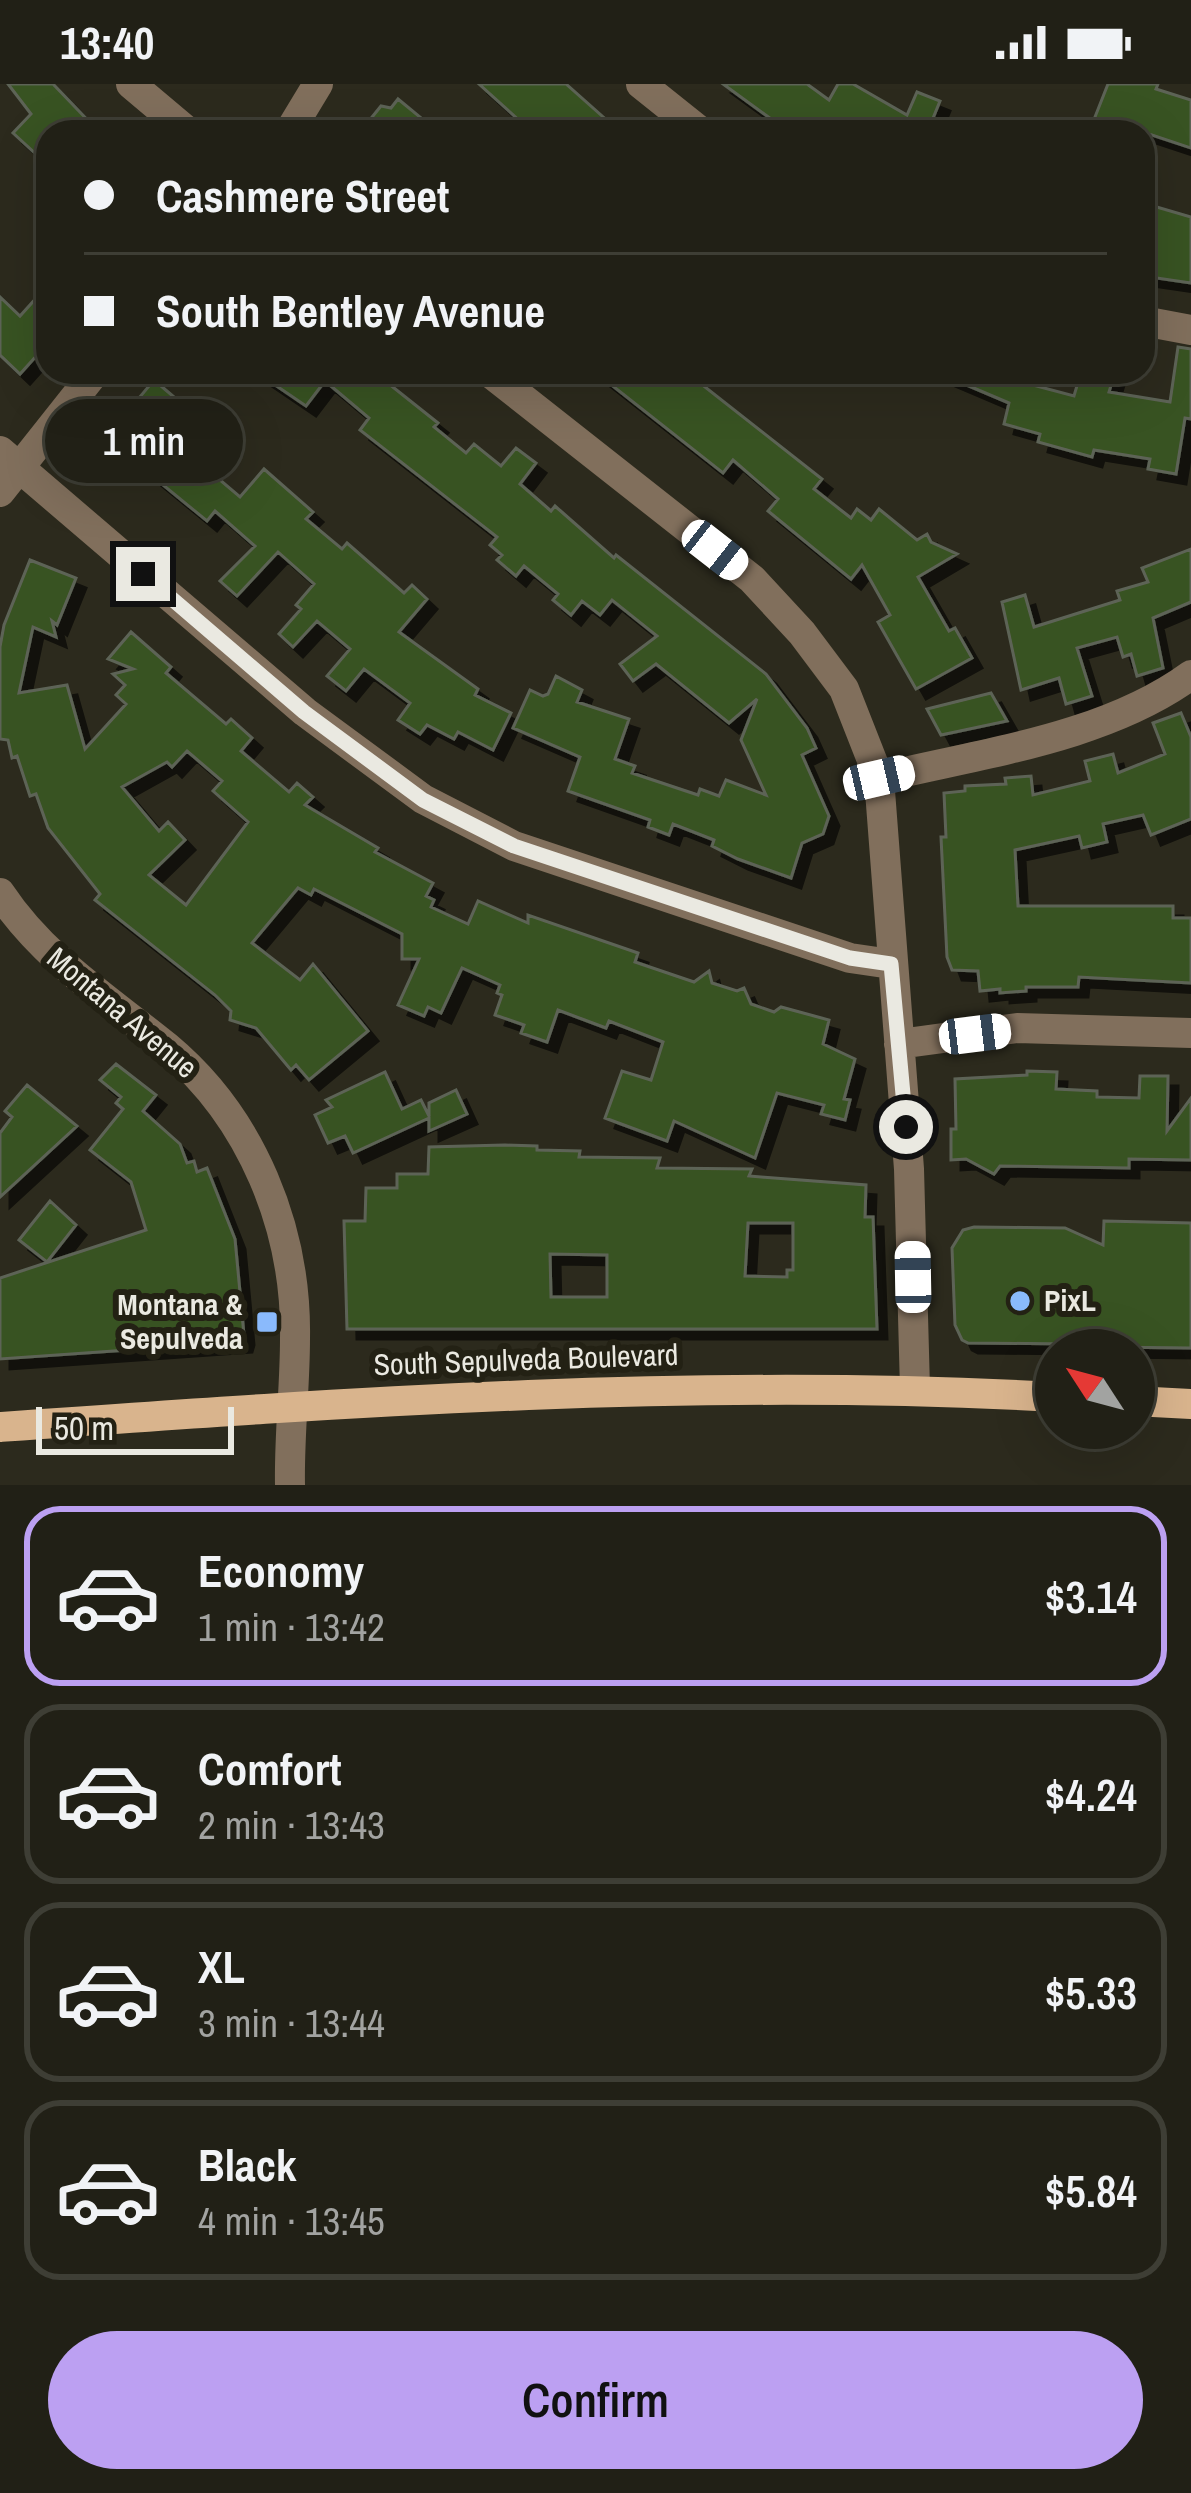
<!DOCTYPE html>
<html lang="en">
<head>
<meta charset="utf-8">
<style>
	:root { --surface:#212016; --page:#2d2d23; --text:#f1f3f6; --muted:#a2a3a1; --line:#3e3e35; --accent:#bca0f2 }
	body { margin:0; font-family:"Archivo Narrow",sans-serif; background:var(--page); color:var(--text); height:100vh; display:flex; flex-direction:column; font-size:45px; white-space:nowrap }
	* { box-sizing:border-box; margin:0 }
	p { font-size:39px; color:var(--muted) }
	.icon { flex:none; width:66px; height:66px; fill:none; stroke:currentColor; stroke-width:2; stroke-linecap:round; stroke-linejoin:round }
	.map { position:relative; height:1401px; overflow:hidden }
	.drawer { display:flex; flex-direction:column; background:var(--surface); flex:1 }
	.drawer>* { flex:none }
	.banner { position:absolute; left:36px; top:36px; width:1119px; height:264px; border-radius:36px; box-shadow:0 12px 48px #0002,0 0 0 3px var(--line); display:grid; align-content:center; height:264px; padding:0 48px; background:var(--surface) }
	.needle { width:78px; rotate:306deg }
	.fabs { position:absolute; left:1035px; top:1245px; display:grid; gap:24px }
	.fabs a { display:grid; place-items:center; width:120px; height:120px; border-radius:50%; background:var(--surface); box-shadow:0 12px 48px #0002,0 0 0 3px var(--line); font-size:60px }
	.scale { position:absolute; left:36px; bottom:30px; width:198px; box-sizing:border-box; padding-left:12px; border:6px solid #eae9e1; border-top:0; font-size:33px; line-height:42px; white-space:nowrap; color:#eae9e1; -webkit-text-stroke:9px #232114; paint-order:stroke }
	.end { position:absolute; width:54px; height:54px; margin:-27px; border:15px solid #eae9e1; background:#111; box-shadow:0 0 0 6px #111 }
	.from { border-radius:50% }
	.bubble { position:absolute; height:84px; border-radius:42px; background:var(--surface); box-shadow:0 12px 48px #0002,0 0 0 3px var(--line); font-size:39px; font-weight:600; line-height:84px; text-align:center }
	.car { position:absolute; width:36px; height:72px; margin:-36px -18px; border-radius:15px; box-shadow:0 0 9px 3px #0007; background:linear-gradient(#fff 24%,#345 0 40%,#fff 0 76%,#345 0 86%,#fff 0) }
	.banner b { display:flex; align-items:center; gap:42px; height:114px; font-size:45px }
	.banner b+b { border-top:3px solid var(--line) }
	.banner i { width:30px; height:30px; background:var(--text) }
	ul { padding:21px 0 0; list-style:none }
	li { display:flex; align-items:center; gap:36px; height:180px; margin:0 24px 18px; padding:0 24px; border:6px solid var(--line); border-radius:36px }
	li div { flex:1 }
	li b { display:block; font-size:45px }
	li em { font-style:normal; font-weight:600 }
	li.current { border-color:var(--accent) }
	li>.icon { width:108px; height:108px; stroke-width:1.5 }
	.cta { display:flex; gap:24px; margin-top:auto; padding:24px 48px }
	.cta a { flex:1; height:138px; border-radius:72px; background:var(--accent); color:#111; font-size:48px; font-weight:600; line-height:138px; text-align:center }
	.status { display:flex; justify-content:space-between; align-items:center; height:84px; padding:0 60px; background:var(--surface); direction:ltr }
	.status svg { height:33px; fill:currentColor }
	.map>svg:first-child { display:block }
	.building { fill:#395221; stroke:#5d6457; stroke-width:3; fill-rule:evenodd; filter:url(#shadow) }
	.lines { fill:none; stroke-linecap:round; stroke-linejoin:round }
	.minor { stroke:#816f5c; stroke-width:30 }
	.major { stroke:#d9b48d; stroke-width:30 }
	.route { stroke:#eae9e1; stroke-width:15 }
	.poi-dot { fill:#8abafc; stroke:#232114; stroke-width:4.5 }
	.labels { text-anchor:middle; stroke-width:12; stroke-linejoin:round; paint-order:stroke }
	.street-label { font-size:30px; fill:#eae9e1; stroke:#232114 }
	.poi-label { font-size:30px; font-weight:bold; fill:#eae9e1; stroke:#232114; text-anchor:start }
</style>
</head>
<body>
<div class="status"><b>13:40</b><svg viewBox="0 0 49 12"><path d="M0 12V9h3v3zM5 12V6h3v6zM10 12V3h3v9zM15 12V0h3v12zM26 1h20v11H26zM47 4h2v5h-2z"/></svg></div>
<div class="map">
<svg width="1191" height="1401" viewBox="0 0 1191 1401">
	<defs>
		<filter id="shadow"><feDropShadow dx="10" dy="10" stdDeviation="0" flood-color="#0009"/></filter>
	</defs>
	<rect width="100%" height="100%" fill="#2c2a1d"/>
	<path class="building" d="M8 0H53L99 48H48V81L13 49 31 30Z
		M479 0H566L620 48H532Z
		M723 0H807L829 16 838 0H853L907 31 917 8 940 17 929 44 936 48H789Z
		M1108 0H1158L1156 5 1191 16V64L1143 48H1121L1093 38Z
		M398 15 420 33 412 41 421 48H360L381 22 391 24Z
		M1143 119 1191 133V199L1143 192Z
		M48 201V259L20 290 0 271V213L20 232Z
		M1178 263 1191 265V335L1185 334 1176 390 1148 385 1150 375 1094 366 1092 373 1038 358 1040 350 1004 340 1009 319 936 288H1013L1010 295 1074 312 1081 288H1115L1109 308 1170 318Z
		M256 288H374L438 339 434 343 466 369 474 360 501 382 516 364 536 379 520 400 551 427 555 422 614 474 616 471 766 590 807 644 816 664 802 671 829 732 823 750 802 759 791 794 738 775 712 762 714 756 673 740 669 751 648 743 650 736 568 707 580 673 513 644 530 606 543 612 548 610 556 592 582 606 577 618 629 635 615 675 635 682 632 689 698 711 700 705 719 712 726 696 766 711 741 656 757 615 729 639 656 580 633 597 620 580 657 552 612 516 600 531 582 517 571 531 553 516 558 510 524 482 516 492 497 476 502 471 490 461 497 453 360 346 369 334 325 297 306 322Z
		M595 288H686L822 395 814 405 851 434 857 425 871 436 879 425 917 456 927 450 931 458 957 470 918 493 949 547 955 544 972 574 916 605 878 538 890 531 862 481 851 495 768 427 778 415 733 376 723 389Z
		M154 296 174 313 170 318 196 340 189 349 218 372 207 385 240 413 264 385 313 428 306 435 342 465 347 459 404 509 412 501 427 515 399 548 478 605 475 611 511 629 493 666 458 648 454 655 427 641 420 650 398 636 410 619 364 585 346 607 327 592 350 565 317 537 293 563 279 550 301 525 296 521 314 500 278 468 237 512 220 497 255 462 215 427 207 437 140 382 138 385 122 372 127 367 108 351Z
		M1191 465V518L1153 534 1163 584 1137 592 1131 570 1123 573 1117 553 1077 564 1092 612 1066 620 1059 594 1021 606 1002 518 1025 511 1034 543 1120 516 1117 507 1148 498 1142 484Z
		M30 476 76 494 57 541 52 537 56 553 33 543 19 609 67 601 85 665 126 620 116 611 125 601 113 590 133 585 108 575 131 548 171 583 166 589 226 640 231 635 252 654 241 667 289 708 297 699 313 713 305 721 378 764 375 768 433 799 426 812 434 816 431 823 468 840 478 817 528 839V831L638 869 635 878 694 898 709 887 712 899 737 907 744 904 751 920 774 928 781 923 829 936 823 960 855 975 844 1015 850 1016 845 1036 821 1030 824 1021 777 1009 755 1074 674 1037 667 1057 605 1034 622 987 651 996 663 958 609 937 606 944 558 926 547 958 521 949 524 941 495 931 502 911 497 909 500 901 462 884 441 929 428 923 424 932 398 921 419 875H402V850L314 805 311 811 298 804 252 859 300 896 313 880 368 947 309 996 296 981 291 986 256 944 230 936 231 927 215 911 95 816 100 810 48 744 36 710 30 712 17 672 12 674 8 656 0 655V563L4 541ZM187 667 222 697 213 707 248 738 186 821 149 791 185 756 168 738 159 747 122 703 167 678 172 683Z
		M991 609 1007 637 941 651 927 625Z
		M1181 629 1191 653V735L1151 751 1143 731 1103 740 1107 758 1082 764 1079 752 1015 766 1018 822H1173V834H1191V899L1079 893 1078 903H1026V907L1000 909V905L980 907 978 887 952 886 947 873 941 753H946L944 709 965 707V702L1006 700 1005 694 1031 692 1033 711 1090 697 1085 677 1113 670 1118 689 1165 670 1153 639Z
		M116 980 156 1011 143 1027 180 1060 187 1079 194 1077 197 1088 207 1084 235 1155 244 1251 242 1258 0 1275V1194L146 1146 131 1098 90 1066 123 1025 116 1019 121 1013 100 996Z
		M1027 987 1057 988 1056 1005 1097 1007V1013L1139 1014 1140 992H1168L1167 1047 1191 1014V1076L1129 1075V1084L1000 1082 994 1090 966 1075 951 1076V1045H956L955 995 1027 991Z
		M385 988 402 1025 421 1016 429 1032V1019L456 1006 467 1030 429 1047V1034L353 1069 345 1052 328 1059 315 1031 332 1023 326 1016Z
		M27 1001 77 1042 0 1113V1049L12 1033 5 1027Z
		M505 1061 537 1062V1066L580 1067 579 1073 660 1074 657 1084 752 1085 749 1092 866 1101 865 1133H873L877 1245H347L344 1137H365L366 1104H397V1090H428L429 1063ZM748 1139H793V1186H787V1193L745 1192ZM550 1170 607 1171V1213H551Z
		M50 1117 76 1141 47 1178 19 1156Z
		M1104 1137 1191 1139V1264L1103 1263 1102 1246 1074 1260 968 1259 962 1256 955 1241 952 1164 963 1146 974 1143 1065 1144 1103 1161Z"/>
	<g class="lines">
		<path class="minor" d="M131 0 188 48
			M641 0 701 48
			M289 48 318 0
			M1143 237 1191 246
			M489 288 752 495 802 549 844 605 879 694 909 1085 915 1305
			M0 367 305 628 423 715 514 762 850 874 891 880
			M0 408 95 288
			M879 694C982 669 1105 654 1191 591
			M0 809C43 874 108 915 167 963 252 1034 297 1145 295 1255 295 1303 289 1352 290 1401
			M899 960 1017 944 1191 949"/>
		<path class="major" d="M1134 1317 1191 1320
			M0 1343C352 1318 703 1293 1056 1313"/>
	</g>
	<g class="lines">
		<path class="route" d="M143 490 304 628 423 716 514 762 850 874 891 880 906 1043"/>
	</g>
	<g class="poi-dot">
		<circle cx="1020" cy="1217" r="12"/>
		<rect x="255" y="1226" width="24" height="24" rx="6"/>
	</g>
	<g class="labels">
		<g class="street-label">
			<text transform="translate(122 929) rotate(40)" y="10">Montana Avenue</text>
			<text transform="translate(526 1276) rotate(-2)" y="10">South Sepulveda Boulevard</text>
		</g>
		<g class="poi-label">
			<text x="1044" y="1227">PixL</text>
			<text x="243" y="1231" text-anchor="end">Montana &amp;<tspan x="243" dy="34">Sepulveda</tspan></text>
		</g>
	</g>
</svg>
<div class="fabs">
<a><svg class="needle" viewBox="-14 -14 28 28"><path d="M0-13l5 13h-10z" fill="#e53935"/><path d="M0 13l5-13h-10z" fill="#a2a3a1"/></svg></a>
</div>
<div class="scale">50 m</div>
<i class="end from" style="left:906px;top:1043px"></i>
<i class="end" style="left:143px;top:490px"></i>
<div class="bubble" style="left:45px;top:315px;width:198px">1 min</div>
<i class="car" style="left:715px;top:466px;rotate:128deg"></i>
<i class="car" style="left:879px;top:694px;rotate:77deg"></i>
<i class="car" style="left:975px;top:950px;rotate:83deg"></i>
<i class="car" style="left:913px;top:1193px;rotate:359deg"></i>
<div class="banner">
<b><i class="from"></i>Cashmere Street</b>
<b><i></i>South Bentley Avenue</b>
</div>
</div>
<section class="drawer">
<ul>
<li class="current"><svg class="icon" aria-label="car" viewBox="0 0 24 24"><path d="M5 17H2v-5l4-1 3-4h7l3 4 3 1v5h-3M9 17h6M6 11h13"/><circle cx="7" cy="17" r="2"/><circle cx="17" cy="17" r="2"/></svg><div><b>Economy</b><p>1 min · 13:42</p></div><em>$3.14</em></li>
<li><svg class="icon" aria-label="car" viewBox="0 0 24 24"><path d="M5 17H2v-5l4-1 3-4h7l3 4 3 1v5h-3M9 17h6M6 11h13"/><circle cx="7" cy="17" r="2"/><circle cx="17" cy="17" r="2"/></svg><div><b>Comfort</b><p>2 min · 13:43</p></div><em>$4.24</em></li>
<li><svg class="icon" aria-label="car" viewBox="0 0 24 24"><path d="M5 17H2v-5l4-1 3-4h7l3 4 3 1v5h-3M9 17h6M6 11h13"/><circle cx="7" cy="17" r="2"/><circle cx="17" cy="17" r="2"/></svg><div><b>XL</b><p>3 min · 13:44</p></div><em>$5.33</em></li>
<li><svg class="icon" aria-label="car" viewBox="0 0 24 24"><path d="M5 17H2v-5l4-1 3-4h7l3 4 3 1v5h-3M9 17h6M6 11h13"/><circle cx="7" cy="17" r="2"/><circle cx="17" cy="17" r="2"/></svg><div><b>Black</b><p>4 min · 13:45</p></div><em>$5.84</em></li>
</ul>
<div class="cta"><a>Confirm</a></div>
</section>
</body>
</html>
